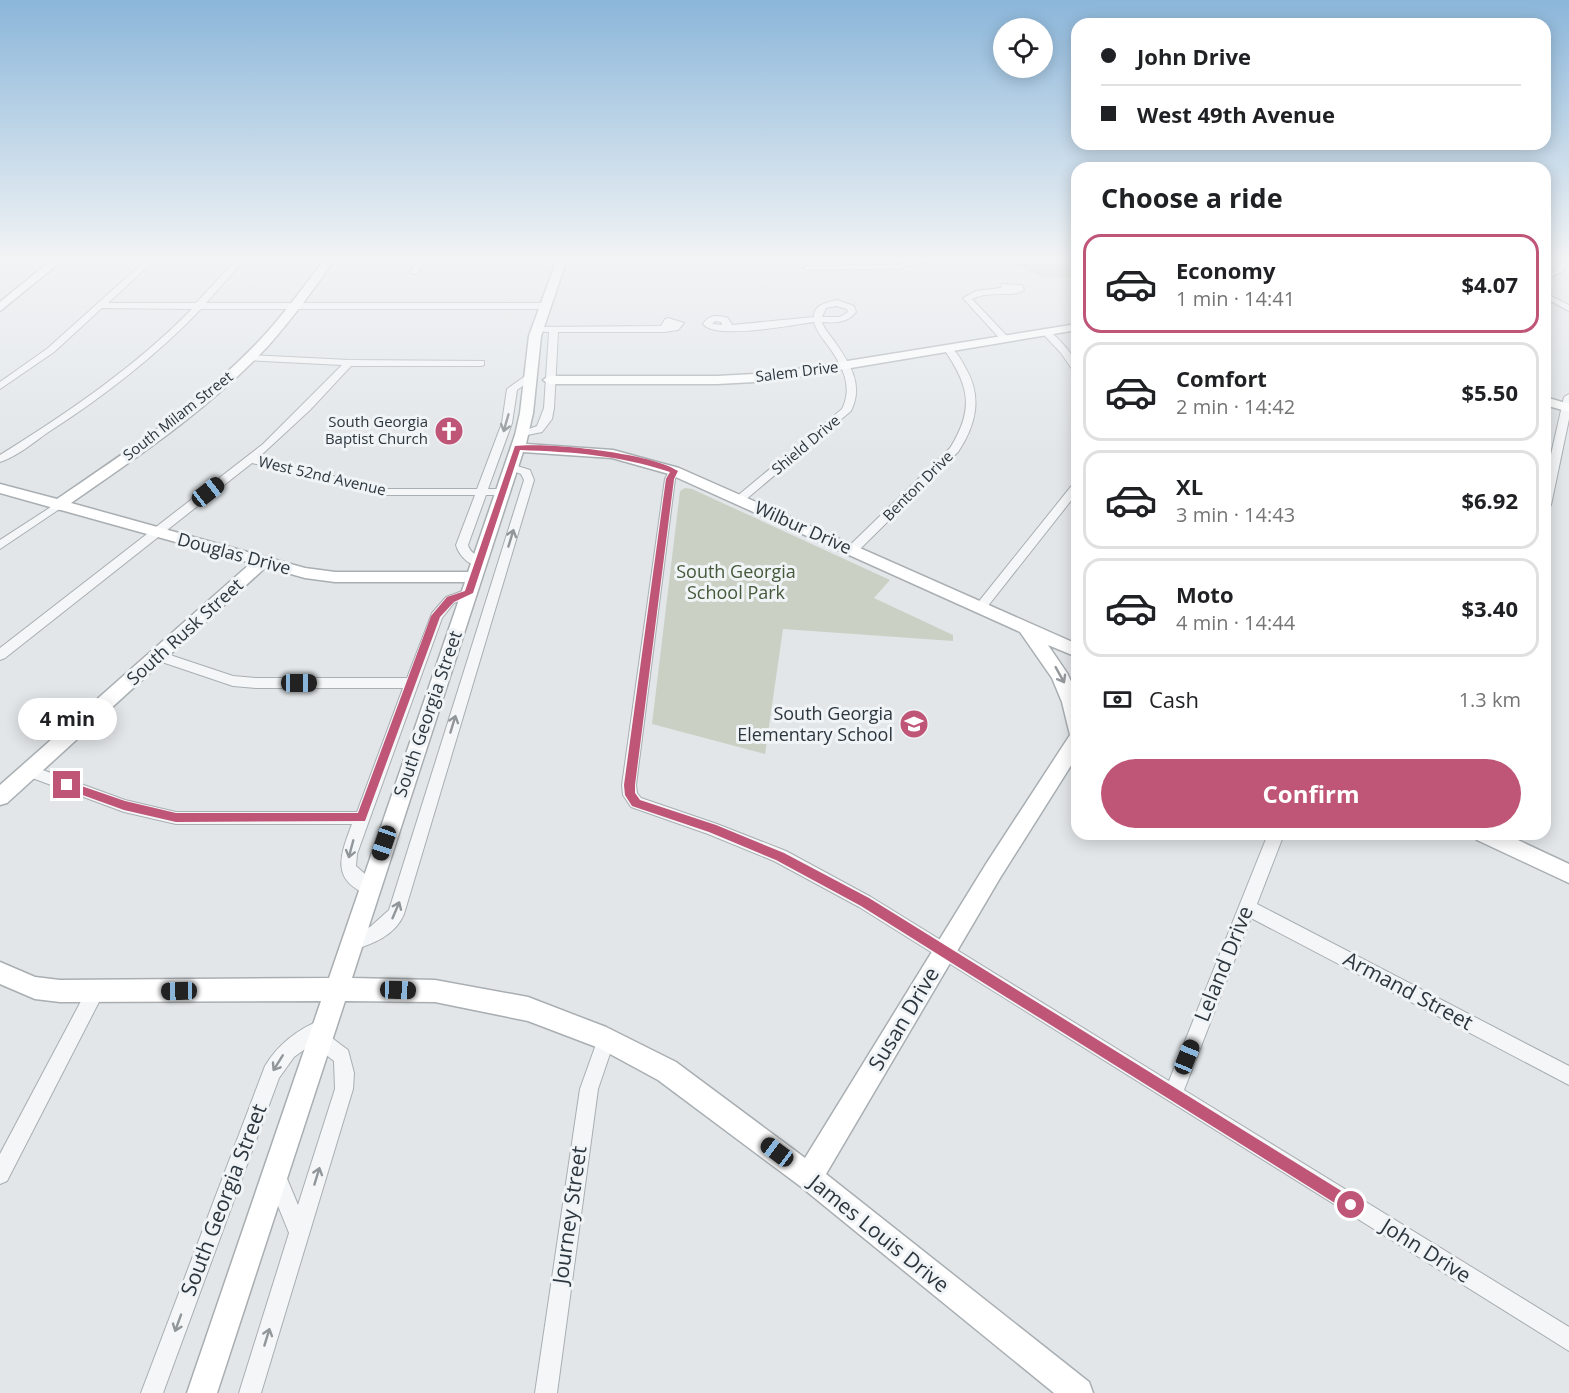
<!DOCTYPE html>
<html lang="en">
<head>
<meta charset="utf-8">
<style>
	:root { --surface:#fff; --page:#f2f2f2; --text:#202124; --muted:#757577; --line:#e0e0e0; --accent:#bf5577 }
	body { margin:0; font-family:"Open Sans",sans-serif; background:var(--page); color:var(--text); height:100vh; display:flex; flex-direction:column; font-size:22px; white-space:nowrap }
	* { box-sizing:border-box; margin:0 }
	p { font-size:20px; color:var(--muted) }
	.icon { flex:none; width:33px; height:33px; fill:none; stroke:currentColor; stroke-width:2; stroke-linecap:round; stroke-linejoin:round }
	.map { position:relative; flex:1; overflow:hidden }
	.sheet { position:absolute; left:1071px; top:162px; width:480px; height:678px; display:flex; flex-direction:column; background:var(--surface); border-radius:18px; box-shadow:0 3px 15px #0003 }
	.sheet>* { flex:none }
	.top-card { position:absolute; left:1071px; top:18px; width:480px; height:132px; border-radius:18px; box-shadow:0 3px 15px #0003; display:grid; align-content:center; height:132px; padding:0 30px; background:var(--surface) }
	.tools { position:absolute; left:993px; top:18px; display:grid; gap:12px }
	.tools a { display:grid; place-items:center; width:60px; height:60px; border-radius:50%; background:var(--surface); box-shadow:0 3px 15px #0003; font-size:30px }
	.end { position:absolute; width:27px; height:27px; margin:-14px; border:8px solid #bf5577; background:#fff; box-shadow:0 0 0 3px #fff }
	.from { border-radius:50% }
	.bubble { position:absolute; height:42px; border-radius:21px; background:var(--surface); box-shadow:0 3px 15px #0003; font-size:20px; font-weight:700; line-height:42px; text-align:center }
	.car { position:absolute; width:18px; height:36px; margin:-18px -9px; border-radius:8px; box-shadow:0 0 4px 2px #0007; background:linear-gradient(#222 24%,#8ab4d8 0 40%,#222 0 76%,#8ab4d8 0 86%,#222 0) }
	.top-card b { display:flex; align-items:center; gap:21px; height:57px; font-size:22px }
	.top-card b+b { border-top:2px solid var(--line) }
	.top-card i { width:15px; height:15px; background:var(--text) }
	ul { padding:0; list-style:none }
	li { display:flex; align-items:center; gap:18px; height:99px; margin:0 12px 9px; padding:0 18px; border:3px solid var(--line); border-radius:18px }
	li div { flex:1 }
	li b { display:block; font-size:22px }
	li em { font-style:normal; font-weight:700 }
	li.selected { border-color:var(--accent) }
	li>.icon { width:54px; height:54px; stroke-width:1.5 }
	h2 { padding:0 30px; font-size:27px; line-height:72px }
	.pay { display:flex; align-items:center; gap:15px; height:66px; padding:0 30px; font-size:22px }
	.pay p { margin-inline-start:auto }
	.primary-button { display:flex; gap:12px; margin-top:auto; padding:12px 30px }
	.primary-button a { flex:1; height:69px; border-radius:36px; background:var(--accent); color:#fff; font-size:24px; font-weight:700; line-height:69px; text-align:center }
	.map>svg:first-child { display:block }
	.green { fill:#cad1c4 }
	.lines { fill:none; stroke-linecap:round; stroke-linejoin:round }
	.street-casing { stroke:#a8aeb2; stroke-width:2 }
	.secondary-casing { stroke:#a8aeb2; stroke-width:3 }
	.street { fill:#f4f6f7; fill-rule:evenodd }
	.secondary { fill:#fff; fill-rule:evenodd }
	.oneway { stroke:#90969a }
	.oneway2 { stroke:#969a9e }
	.route { fill:#bf5577 }
	.labels { text-anchor:middle; stroke-width:6; stroke-linejoin:round; paint-order:stroke }
	.far-street-label { font-size:15px; fill:#2c363e; stroke:#f1f4f6 }
	.far-poi-label { font-size:15px; fill:#2c363e; stroke:#f1f4f6; text-anchor:end }
	.street-label { font-size:18px; fill:#2c363e; stroke:#f1f4f6 }
	.park-label { font-size:18px; fill:#45593b; stroke:#f1f4f6 }
	.poi-label { font-size:18px; fill:#2c363e; stroke:#f1f4f6; text-anchor:end }
	.near-street-label { font-size:21px; fill:#2c363e; stroke:#f1f4f6 }
</style>
</head>
<body>
<div class="map">
<svg width="1569" height="1393" viewBox="0 0 1569 1393">
	<rect width="100%" height="100%" fill="#e2e6e9"/>
	<path class="green" d="M1017 259H1077V277L1044 278 1015 265 1019 261Z
		M685 488 692 489 890 580 874 598 953 635V641L783 629 765 754 652 724 680 491Z"/>
	<g class="lines">
		<g class="street-casing">
			<path id="street" d="M147 259H156L108 303H196L237 259H245L206 303H544L548 306 544 309H201C155 357 103 397 47 433 33 443 16 457 0 462V455C69 412 135 367 192 309L102 308 54 352 0 389V382L48 348Z
				M418 259H426L417 274H411L410 272Z
				M922 259H938L896 269 807 270 803 268 807 266 896 265Z
				M1560 259H1568L1563 271 1545 280V275L1558 268Z
				M1002 284 1022 285 1024 290C1013 298 989 290 972 299L1008 337 1009 339 1005 342 1002 341 963 298 976 291 1001 288Z
				M1545 293 1569 305V311L1545 298Z
				M837 300 854 306 856 312C847 323 836 323 822 322 824 329 830 335 835 342 850 364 864 385 851 411L744 501H736V497L842 409C854 385 841 363 826 343 821 336 816 330 814 322 792 325 716 340 703 324 709 314 718 315 728 318L732 325 814 317C814 304 826 303 837 300ZM836 306 847 309 848 312 840 317H822L826 308ZM715 321 721 322 722 325 712 324Z
				M668 318 684 323 678 330 664 332H558L554 408 552 419 542 432 518 437V433L537 426 544 408 549 332 534 331V327L661 326 665 319Z
				M1043 330H1049C1061 342 1077 355 1077 373L1074 372 1061 353 1043 334Z
				M947 345C955 349 961 359 965 367 983 397 976 425 958 452L856 553H848L846 550 848 547 950 448C975 408 969 385 943 348Z
				M249 355 349 360 484 361V365L481 366H351L310 410 258 458 386 489H477L502 423 507 389 528 374H534V378L517 390 512 423 488 489H502L507 492 502 495H486L468 545C470 554 480 556 485 563L483 566C471 568 459 556 456 545L475 495H386L252 463 5 658 0 660V648L263 444 342 365 246 360 244 358Z
				M1569 394V419L1551 505 1545 508V481L1564 397Z
				M511 464 530 470 534 480 404 914C395 936 372 944 351 951L345 949 343 943 345 937 370 927 389 910 524 480 521 474 507 469V465Z
				M674 468 679 471 675 479 636 785 637 793 641 798 717 824 786 851 871 897 1169 1081 1268 834H1284L1257 904 1569 1066V1085L1251 918 1184 1090 1569 1327V1351L859 907 774 861 708 834 631 807 623 795 622 785 665 479 670 469Z
				M1077 483V493L984 611H976L974 608 976 605 1073 484Z
				M57 503 63 506 61 508 0 549V540Z
				M468 589 472 590 474 593 472 596 454 603 442 618 357 854 356 866 375 883 377 888 375 893 369 895C329 880 341 854 352 824H176L124 812 24 775 22 771 24 767 29 765 125 800 176 812H357L403 688H256L233 686 153 659 152 656 158 651 233 676 256 678H407L432 613 446 597Z
				M95 983 101 986 104 992 101 998 7 1181 0 1184V1154L89 986Z
				M323 1019 329 1022 332 1028 328 1035 348 1050 354 1073 353 1089 261 1393H239L289 1233 266 1176 269 1169 276 1166 283 1169 298 1205 335 1089 334 1061 312 1044 294 1057 279 1078 163 1393H141L265 1066C279 1043 298 1029 323 1019Z
				M606 1030 612 1033 615 1039 598 1089 557 1393H535L580 1089 600 1033Z"/>
		</g>
		<g class="secondary-casing">
			<path id="secondary" d="M53 259H64L0 311V302Z
				M325 259H335C314 289 292 319 268 346 210 408 140 455 71 503L305 568 335 572H468L515 435 520 413 529 336 557 259H567L541 336 533 413 526 444 613 450 679 468 1077 644V657L1048 645 1067 673 1077 694V756L1000 878 826 1174 1089 1382 1093 1393H1054L800 1186 658 1080 599 1048 528 1021 435 1002 345 1001 217 1393H187L321 1001 60 1002 35 999 0 984V962L35 977 60 980 329 978 465 582H335L305 578 266 567 7 803 0 805V785L251 563 61 510 52 509 50 507 0 493V484L57 499C127 451 199 404 259 341 283 316 303 287 325 259ZM523 452 612 458 669 474 1020 632 1052 678 1062 702 1070 735 986 864 805 1158 676 1062 606 1027 528 997 435 980 352 978Z
				M1077 324V330L773 381 717 384H549L543 380 549 376H717L773 373Z
				M1545 397 1569 404V412L1545 405Z
				M1474 834H1505L1569 864V883L1477 840Z"/>
		</g>
		<use href="#street" class="street"/>
		<use href="#secondary" class="secondary"/>
	</g>
	<defs><path id="oneway-shaft" d="M-6 0H5M1.5-3L5.5 0L1.5 3" fill="none" stroke-width="1.6" stroke-linecap="round" stroke-linejoin="round" transform="scale(1.5)"/></defs>
	<g class="oneway">
		<use href="#oneway-shaft" transform="translate(506 423) rotate(106)"/>
		<use href="#oneway-shaft" transform="translate(511 538) rotate(-73)"/>
		<use href="#oneway-shaft" transform="translate(453 724) rotate(-73)"/>
		<use href="#oneway-shaft" transform="translate(351 849) rotate(105)"/>
		<use href="#oneway-shaft" transform="translate(396 910) rotate(-67)"/>
		<use href="#oneway-shaft" transform="translate(278 1063) rotate(122)"/>
		<use href="#oneway-shaft" transform="translate(317 1176) rotate(-73)"/>
		<use href="#oneway-shaft" transform="translate(178 1323) rotate(110)"/>
		<use href="#oneway-shaft" transform="translate(267 1337) rotate(-73)"/>
	</g>
	<use class="oneway2" href="#oneway-shaft" transform="translate(1060 675) rotate(61)"/>
	<linearGradient id="sky" x2="0" y2="1"><stop stop-color="#8bb6da"/><stop offset="0.57" stop-color="#f2f4f5"/><stop offset="1" stop-color="#f2f4f5" stop-opacity="0"/></linearGradient>
	<rect width="1569" height="454" fill="url(#sky)"/>
	<path class="route" d="M515 446C547 442 652 453 678 471L674 479 635 785V793L640 800 716 825 784 853 869 898 1356 1200 1358 1205 1356 1210 1351 1212 1346 1210 861 906 776 860 709 832 632 806 625 795 624 785 666 479 670 472C618 455 574 452 520 450L473 593 454 602 440 617 365 821 176 822 124 810 63 788V782L67 781 125 801 176 813H358L431 616 447 597 465 591Z"/>
	<defs>
		<g id="church-disc" transform="scale(1.5)"><circle r="9.5" fill="#bf5577" stroke="#f1f4f6"/><path d="M-1.2-6h2.4v3.5h3.3v2.4h-3.3V6h-2.4V-.1h-3.3v-2.4h3.3Z" fill="#fff"/></g>
		<g id="school-disc" transform="scale(1.5)"><circle r="9.5" fill="#bf5577" stroke="#f1f4f6"/><path d="M0-5L7-2L0 1L-7-2ZM-4 1L0 2.5L4 1V4Q0 6-4 4Z" fill="#fff"/></g>
	</defs>
	<g fill-rule="evenodd">
		<use href="#church-disc" x="449" y="431"/>
		<use href="#school-disc" x="914" y="724"/>
	</g>
	<g class="labels">
		<g class="far-street-label">
			<text transform="translate(797 372) rotate(-7)" y="5">Salem Drive</text>
			<text transform="translate(178 416) rotate(-38)" y="5">South Milam Street</text>
			<text transform="translate(806 445) rotate(-40)" y="5">Shield Drive</text>
			<text transform="translate(322 476) rotate(13)" y="5">West 52nd Avenue</text>
			<text transform="translate(918 486) rotate(-45)" y="5">Benton Drive</text>
		</g>
		<g class="far-poi-label">
			<text x="428" y="427">South Georgia<tspan x="428" dy="17">Baptist Church</tspan></text>
		</g>
		<g class="street-label">
			<text transform="translate(803 528) rotate(24)" y="6">Wilbur Drive</text>
			<text transform="translate(234 554) rotate(15)" y="6">Douglas Drive</text>
			<text transform="translate(185 632) rotate(-42)" y="6">South Rusk Street</text>
			<text transform="translate(428 714) rotate(-71)" y="6">South Georgia Street</text>
		</g>
		<g class="park-label">
			<text x="736" y="578">South Georgia<tspan x="736" dy="21">School Park</tspan></text>
		</g>
		<g class="poi-label">
			<text x="893" y="720">South Georgia<tspan x="893" dy="21">Elementary School</tspan></text>
		</g>
		<g class="near-street-label">
			<text transform="translate(1224 964) rotate(-68)" y="7">Leland Drive</text>
			<text transform="translate(1408 991) rotate(28)" y="7">Armand Street</text>
			<text transform="translate(904 1019) rotate(-59)" y="7">Susan Drive</text>
			<text transform="translate(224 1200) rotate(-69)" y="7">South Georgia Street</text>
			<text transform="translate(570 1215) rotate(-82)" y="7">Journey Street</text>
			<text transform="translate(879 1234) rotate(39)" y="7">James Louis Drive</text>
			<text transform="translate(1426 1251) rotate(32)" y="7">John Drive</text>
		</g>
	</g>
</svg>
<div class="tools">
<a><svg class="icon" aria-label="locate" viewBox="0 0 24 24"><circle cx="12" cy="12" r="6"/><path d="M12 2v4M12 18v4M2 12h4M18 12h4"/></svg></a>
</div>
<i class="end from" style="left:1351px;top:1205px"></i>
<i class="end" style="left:67px;top:785px"></i>
<div class="bubble" style="left:18px;top:698px;width:99px">4 min</div>
<i class="car" style="left:208px;top:492px;rotate:52deg"></i>
<i class="car" style="left:299px;top:683px;rotate:90deg"></i>
<i class="car" style="left:384px;top:843px;rotate:199deg"></i>
<i class="car" style="left:398px;top:990px;rotate:92deg"></i>
<i class="car" style="left:179px;top:991px;rotate:269deg"></i>
<i class="car" style="left:1187px;top:1057px;rotate:22deg"></i>
<i class="car" style="left:777px;top:1152px;rotate:307deg"></i>
<div class="top-card">
<b><i class="from"></i>John Drive</b>
<b><i></i>West 49th Avenue</b>
</div>
<section class="sheet">
<h2>Choose a ride</h2>
<ul>
<li class="selected"><svg class="icon" aria-label="car" viewBox="0 0 24 24"><path d="M5 17H2v-5l4-1 3-4h7l3 4 3 1v5h-3M9 17h6M6 11h13"/><circle cx="7" cy="17" r="2"/><circle cx="17" cy="17" r="2"/></svg><div><b>Economy</b><p>1 min · 14:41</p></div><em>$4.07</em></li>
<li><svg class="icon" aria-label="car" viewBox="0 0 24 24"><path d="M5 17H2v-5l4-1 3-4h7l3 4 3 1v5h-3M9 17h6M6 11h13"/><circle cx="7" cy="17" r="2"/><circle cx="17" cy="17" r="2"/></svg><div><b>Comfort</b><p>2 min · 14:42</p></div><em>$5.50</em></li>
<li><svg class="icon" aria-label="car" viewBox="0 0 24 24"><path d="M5 17H2v-5l4-1 3-4h7l3 4 3 1v5h-3M9 17h6M6 11h13"/><circle cx="7" cy="17" r="2"/><circle cx="17" cy="17" r="2"/></svg><div><b>XL</b><p>3 min · 14:43</p></div><em>$6.92</em></li>
<li><svg class="icon" aria-label="car" viewBox="0 0 24 24"><path d="M5 17H2v-5l4-1 3-4h7l3 4 3 1v5h-3M9 17h6M6 11h13"/><circle cx="7" cy="17" r="2"/><circle cx="17" cy="17" r="2"/></svg><div><b>Moto</b><p>4 min · 14:44</p></div><em>$3.40</em></li>
</ul>
<div class="pay"><svg class="icon" aria-label="cash" viewBox="0 0 24 24"><path d="M3 7h18v10H3z"/><circle cx="12" cy="12" r="2"/></svg>Cash<p>1.3 km</p></div>
<div class="primary-button"><a>Confirm</a></div>
</section>
</div>
</body>
</html>
